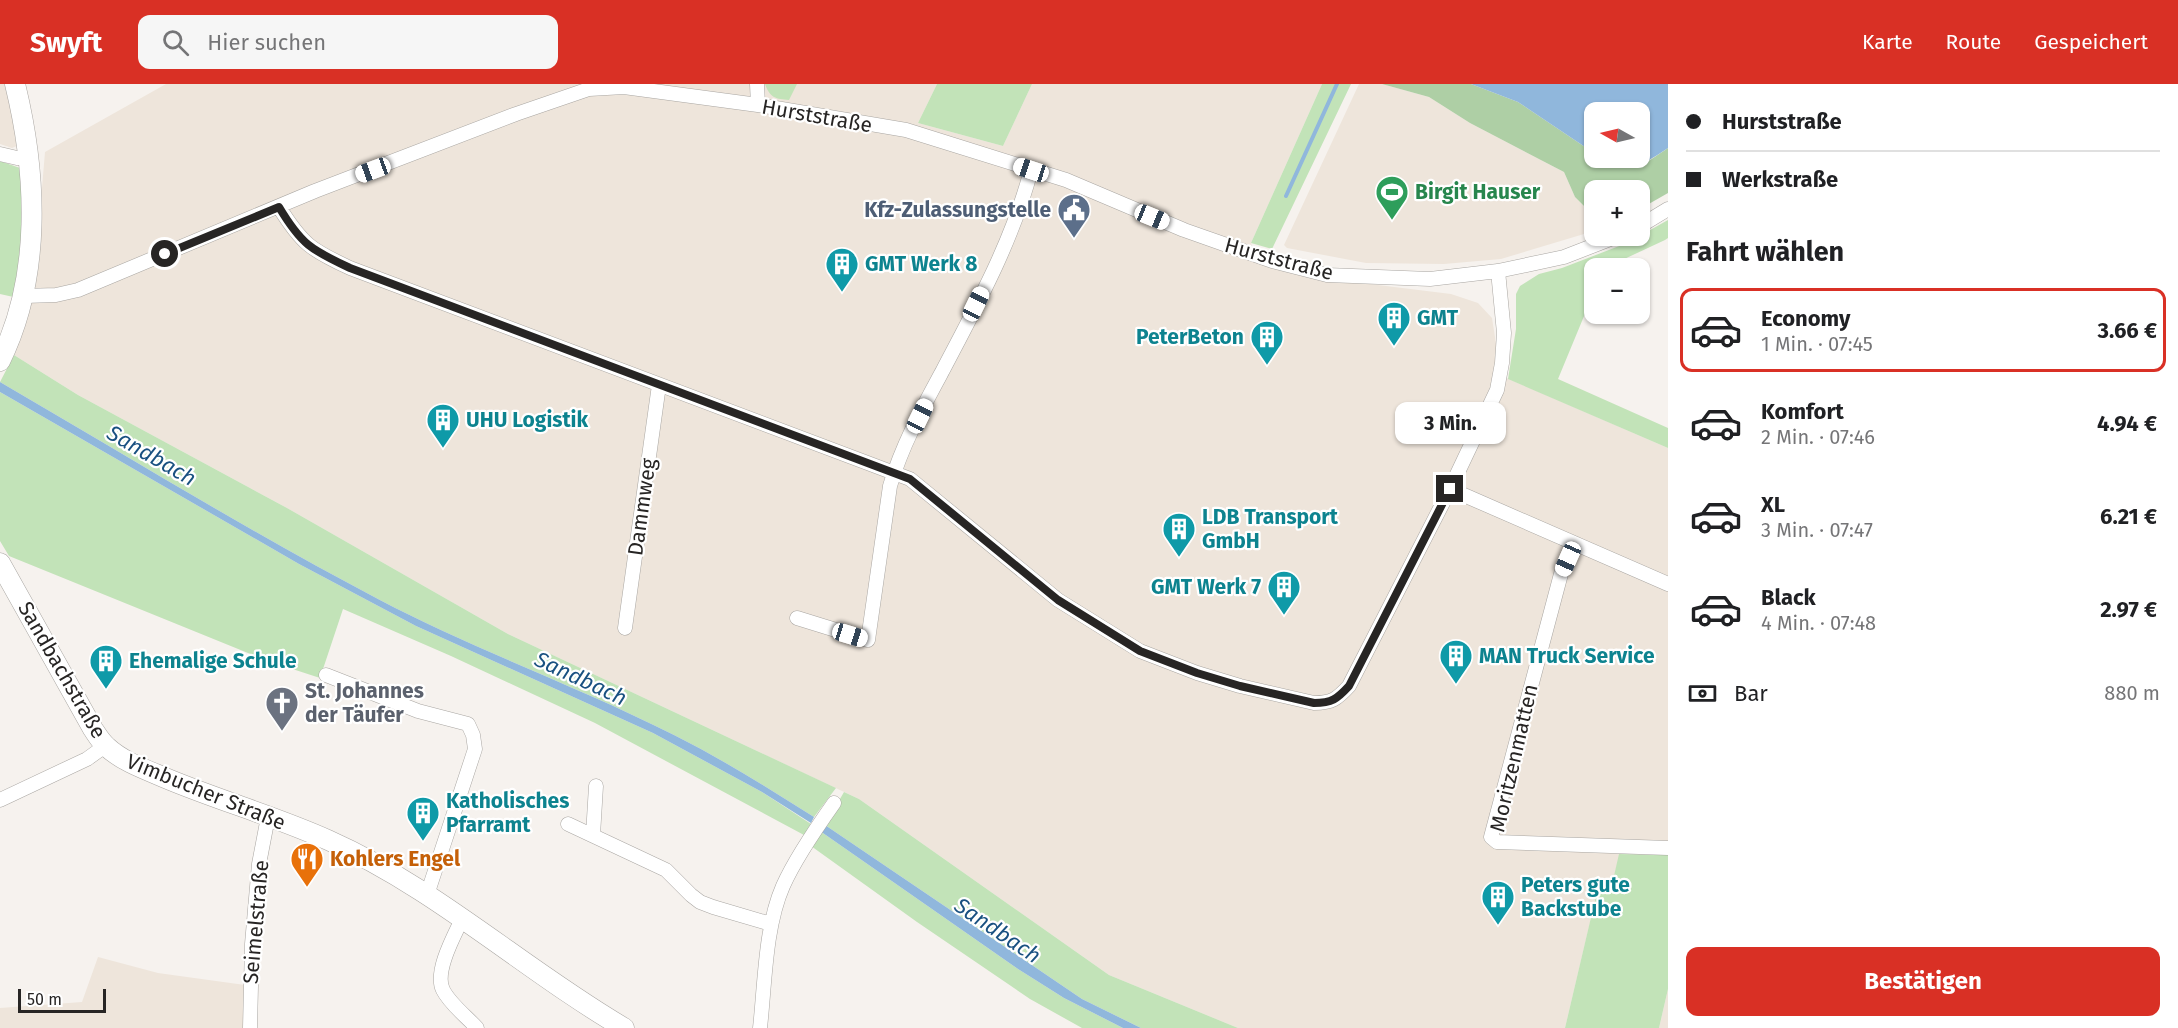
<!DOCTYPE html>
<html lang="de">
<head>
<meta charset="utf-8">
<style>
	:root { --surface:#fff; --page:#f6f6f6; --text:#202124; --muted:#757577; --line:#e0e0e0; --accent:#d93025 }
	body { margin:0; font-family:"Fira Sans",sans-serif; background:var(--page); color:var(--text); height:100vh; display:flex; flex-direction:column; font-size:22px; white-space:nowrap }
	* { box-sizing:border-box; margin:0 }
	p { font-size:20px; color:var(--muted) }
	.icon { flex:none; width:33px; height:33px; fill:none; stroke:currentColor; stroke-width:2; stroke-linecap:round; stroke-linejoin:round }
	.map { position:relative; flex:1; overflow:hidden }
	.sheet { display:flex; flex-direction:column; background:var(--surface); width:510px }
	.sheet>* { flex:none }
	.banner { display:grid; align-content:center; height:132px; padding:0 18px; background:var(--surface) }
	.needle { width:39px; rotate:278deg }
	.buttons { position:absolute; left:1584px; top:18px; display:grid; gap:12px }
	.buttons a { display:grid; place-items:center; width:66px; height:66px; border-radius:12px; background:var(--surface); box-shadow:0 2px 4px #0004; font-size:30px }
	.scale { position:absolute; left:18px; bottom:15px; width:88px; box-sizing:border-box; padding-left:6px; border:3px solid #272524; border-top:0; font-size:16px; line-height:21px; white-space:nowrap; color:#272524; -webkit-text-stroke:4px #fff; paint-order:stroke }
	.end { position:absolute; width:27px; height:27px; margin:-14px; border:8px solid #272524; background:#fff; box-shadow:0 0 0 3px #fff }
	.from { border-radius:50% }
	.bubble { position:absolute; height:42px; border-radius:12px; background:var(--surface); box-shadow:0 2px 4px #0004; font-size:20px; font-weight:700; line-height:42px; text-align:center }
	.car { position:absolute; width:18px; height:36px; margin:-18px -9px; border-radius:8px; box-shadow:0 0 4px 2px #0007; background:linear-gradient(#fff 24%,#345 0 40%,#fff 0 76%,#345 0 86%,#fff 0) }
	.banner b { display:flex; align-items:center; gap:21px; height:57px; font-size:22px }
	.banner b+b { border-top:2px solid var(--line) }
	.banner i { width:15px; height:15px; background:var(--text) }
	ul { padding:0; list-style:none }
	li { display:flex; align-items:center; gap:18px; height:84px; margin:0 12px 9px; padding:0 6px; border:3px solid transparent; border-radius:12px }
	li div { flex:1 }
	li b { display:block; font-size:22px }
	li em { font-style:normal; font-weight:700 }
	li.selected { border-color:var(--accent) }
	li>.icon { width:54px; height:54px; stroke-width:1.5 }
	h2 { padding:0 18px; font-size:27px; line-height:72px }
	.pay { display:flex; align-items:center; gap:15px; height:66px; padding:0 18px; font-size:22px }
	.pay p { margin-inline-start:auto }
	.cta { display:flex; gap:12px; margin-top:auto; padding:12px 18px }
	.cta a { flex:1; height:69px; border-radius:12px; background:var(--accent); color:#fff; font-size:24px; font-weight:700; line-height:69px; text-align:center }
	header { display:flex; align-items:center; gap:36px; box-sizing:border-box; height:84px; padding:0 30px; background:var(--accent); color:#fff }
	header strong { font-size:28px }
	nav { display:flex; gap:33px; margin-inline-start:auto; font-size:21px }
	.search { width:420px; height:54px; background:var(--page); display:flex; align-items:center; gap:15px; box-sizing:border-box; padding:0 21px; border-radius:12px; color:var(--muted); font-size:22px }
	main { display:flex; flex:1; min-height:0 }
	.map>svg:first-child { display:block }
	.built { fill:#eee5db }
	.green { fill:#c2e3b8 }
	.forest { fill:#aecfa5 }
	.water { fill:#90b7dc }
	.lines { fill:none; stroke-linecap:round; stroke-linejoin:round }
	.stream { stroke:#90b7dc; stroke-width:4 }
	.street-casing { stroke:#a9a6a2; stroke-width:15 }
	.secondary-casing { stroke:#a9a6a2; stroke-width:21 }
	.street { stroke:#fff; stroke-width:14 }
	.secondary { stroke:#fff; stroke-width:20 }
	.route { stroke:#272524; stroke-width:8 }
	.labels { text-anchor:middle; stroke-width:4.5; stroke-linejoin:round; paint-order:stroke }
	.street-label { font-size:21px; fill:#272524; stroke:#fff }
	.leisure-label { font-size:21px; font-weight:bold; fill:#27864d; stroke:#fff; text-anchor:start }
	.service-label { font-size:21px; font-weight:bold; fill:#4e5e75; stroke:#fff; text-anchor:end }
	.culture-label { font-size:21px; font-weight:bold; fill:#0d838f; stroke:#fff; text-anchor:start }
	.worship-label { font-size:21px; font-weight:bold; fill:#5b616d; stroke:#fff; text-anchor:start }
	.food-label { font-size:21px; font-weight:bold; fill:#c56008; stroke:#fff; text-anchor:start }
	.water-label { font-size:22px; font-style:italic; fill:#195181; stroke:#fff }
</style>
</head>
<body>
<header>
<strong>Swyft</strong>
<div class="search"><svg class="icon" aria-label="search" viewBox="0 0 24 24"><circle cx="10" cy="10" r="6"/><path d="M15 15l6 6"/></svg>Hier suchen</div>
<nav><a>Karte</a><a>Route</a><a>Gespeichert</a></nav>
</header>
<main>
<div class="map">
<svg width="1668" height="944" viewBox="0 0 1668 944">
	<rect width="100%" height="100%" fill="#f6f2ee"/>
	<path class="built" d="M0 0H8L19 61 12 64 0 60Z
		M166 0H937L918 39 1003 62 1032 0H1322L1251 159 1258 180 1313 193 1451 210 1478 219 1492 234 1497 266 1495 289 1668 364V771L1620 770 1613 796H1600L1565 944H1238L1109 891 859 715 508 550 287 424 78 311 14 271 35 188 45 68Z
		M1359 0H1382L1429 13 1470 39 1564 88 1575 113 1594 132V147L1501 175 1444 180 1366 179 1287 164 1284 161Z
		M98 873 158 889 245 901V944H0V924L82 918Z
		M1668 905V944H1659Z"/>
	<path class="green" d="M765 0H797L789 16C776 15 770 14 765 0Z
		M937 0H1032L1003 62 918 39Z
		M1322 0H1351L1272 165 1251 159Z
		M0 77 20 84 25 92 18 214 0 210Z
		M1668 136V154L1665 156 1605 184H1594V208L1558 295 1668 344V364L1508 295 1516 245V210L1520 202 1539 190 1562 184 1627 159Z
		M14 271 78 311 287 424 508 550 836 704 814 733C768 704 722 675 674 651 577 602 475 566 378 515 250 448 126 371 0 298Z
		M0 308 299 480 416 542 653 649 762 708 811 740 804 751 595 639 451 572 343 525 320 594 268 577 9 472 0 457Z
		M844 708 859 715 1109 891 1238 944H1141L1082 915 825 741Z
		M820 747 1018 885 1064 914 1123 944H1082L1030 915 917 838 811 762Z
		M1619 770 1668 771V905L1659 944H1565L1600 795 1613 796Z"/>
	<path class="forest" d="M1382 0H1471L1518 18 1594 69V74C1607 74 1616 80 1628 82 1643 84 1657 71 1668 64V109L1640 125V106H1594V132L1575 113 1564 88 1470 39 1429 13Z"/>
	<path class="water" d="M1471 0H1668V64C1639 83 1638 85 1605 74H1640V28H1594V69L1518 18Z
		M0 298C126 371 250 448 378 515 475 566 577 602 674 651 722 675 768 704 814 733L811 739 762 708 653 649 416 542 299 480 0 308Z
		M825 741 1082 915 1141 944H1123L1064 914 1018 885 820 747Z"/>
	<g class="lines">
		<path class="stream" d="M1286 112 1337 0"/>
		<g class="street-casing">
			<path id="street" d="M757 0 758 21
				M0 70 17 74H29
				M279 123C302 160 311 166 350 184L910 395 1058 516 1140 567 1197 589 1240 602 1314 619C1332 619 1337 615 1349 602L1450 405 1497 306 1502 279 1504 249 1498 187
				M1640 142 1668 125
				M24 212 56 211 78 206 315 107 516 30 589 5 624 3 758 21 906 46 1066 96 1184 146 1272 177 1327 191 1430 195 1498 187 1564 173 1618 152
				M1450 405 1668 500
				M1574 459 1561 490 1491 753 1497 758 1668 764
				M797 534 868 556 890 402C902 361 923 323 943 286 977 221 1013 156 1031 86
				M625 544 659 301
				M326 591 418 627 468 640 473 651 475 665 427 811
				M0 716 87 675 105 662
				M568 740 666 786 691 811 700 818 713 823 771 840
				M593 751 596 702
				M462 835C454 852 434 888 443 906 450 920 466 932 477 944
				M250 944 252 860 259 780 268 733
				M760 944C765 899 765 843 783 802 795 775 817 743 834 719"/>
		</g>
		<g class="secondary-casing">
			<path id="secondary" d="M0 277C42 192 37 90 15 0
				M0 479 93 645C97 651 101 658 107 663 122 677 144 685 163 693 217 716 275 732 328 756 436 804 523 885 624 944"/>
		</g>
		<use href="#street" class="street"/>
		<use href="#secondary" class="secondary"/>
	</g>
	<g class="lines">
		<path class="route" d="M165 170 279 123C301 160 311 166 350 184L910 395 1058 516 1140 567 1197 589 1240 602 1314 619C1332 619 1337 615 1349 602L1450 405"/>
	</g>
	<defs>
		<g id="stadium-pin" transform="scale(1.725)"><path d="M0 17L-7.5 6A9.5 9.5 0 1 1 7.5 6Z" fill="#2e9e5b" stroke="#fff"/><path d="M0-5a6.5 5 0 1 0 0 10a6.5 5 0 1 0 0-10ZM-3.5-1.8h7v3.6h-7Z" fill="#fff"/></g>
		<g id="civic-pin" transform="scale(1.725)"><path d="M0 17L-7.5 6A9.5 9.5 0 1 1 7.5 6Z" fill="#5c6f8a" stroke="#fff"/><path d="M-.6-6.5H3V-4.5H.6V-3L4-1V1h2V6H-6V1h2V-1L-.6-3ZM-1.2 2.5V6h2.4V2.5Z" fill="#fff"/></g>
		<g id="building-pin" transform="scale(1.725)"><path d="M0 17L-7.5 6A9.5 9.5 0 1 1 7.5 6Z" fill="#0f9aa8" stroke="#fff"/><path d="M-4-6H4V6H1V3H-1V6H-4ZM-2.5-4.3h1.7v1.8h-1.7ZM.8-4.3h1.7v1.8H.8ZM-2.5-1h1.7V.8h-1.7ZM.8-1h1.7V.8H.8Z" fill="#fff"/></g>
		<g id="church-pin" transform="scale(1.725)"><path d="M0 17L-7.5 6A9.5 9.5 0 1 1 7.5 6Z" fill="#6b7280" stroke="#fff"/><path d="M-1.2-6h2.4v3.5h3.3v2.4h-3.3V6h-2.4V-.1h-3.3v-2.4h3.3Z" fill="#fff"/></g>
		<g id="restaurant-pin" transform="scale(1.725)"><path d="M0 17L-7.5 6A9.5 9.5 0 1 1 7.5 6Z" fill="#e8710a" stroke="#fff"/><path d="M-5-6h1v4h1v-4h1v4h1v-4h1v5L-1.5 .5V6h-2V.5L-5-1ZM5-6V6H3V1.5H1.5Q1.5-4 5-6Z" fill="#fff"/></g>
	</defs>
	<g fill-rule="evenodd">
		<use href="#stadium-pin" x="1392" y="108"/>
		<use href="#civic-pin" x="1074" y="126"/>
		<use href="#building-pin" x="842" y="180"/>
		<use href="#building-pin" x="1394" y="234"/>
		<use href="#building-pin" x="1267" y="253"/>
		<use href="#building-pin" x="443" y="336"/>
		<use href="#building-pin" x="1179" y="445"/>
		<use href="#building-pin" x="1284" y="503"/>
		<use href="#building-pin" x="1456" y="572"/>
		<use href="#building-pin" x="106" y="577"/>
		<use href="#church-pin" x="282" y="619"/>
		<use href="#building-pin" x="423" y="729"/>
		<use href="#restaurant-pin" x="307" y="775"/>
		<use href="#building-pin" x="1498" y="813"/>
	</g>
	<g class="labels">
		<g class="street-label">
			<text transform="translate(817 32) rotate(10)" y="7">Hurststraße</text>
			<text transform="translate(1279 175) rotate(15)" y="7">Hurststraße</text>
			<text transform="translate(642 423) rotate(-82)" y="7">Dammweg</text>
			<text transform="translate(62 586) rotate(60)" y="7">Sandbachstraße</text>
			<text transform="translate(1514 674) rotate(-77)" y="7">Moritzenmatten</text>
			<text transform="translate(206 708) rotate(22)" y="7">Vimbucher Straße</text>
			<text transform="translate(256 838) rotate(-85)" y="7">Seimelstraße</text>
		</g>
		<g class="leisure-label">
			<text x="1415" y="115">Birgit Hauser</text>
		</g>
		<g class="service-label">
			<text x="1051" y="133">Kfz-Zulassungstelle</text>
		</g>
		<g class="culture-label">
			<text x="865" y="187">GMT Werk 8</text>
			<text x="1417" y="241">GMT</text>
			<text x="1244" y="260" text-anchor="end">PeterBeton</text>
			<text x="466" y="343">UHU Logistik</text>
			<text x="1202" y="440">LDB Transport<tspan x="1202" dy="24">GmbH</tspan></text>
			<text x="1261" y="510" text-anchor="end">GMT Werk 7</text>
			<text x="1479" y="579">MAN Truck Service</text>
			<text x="129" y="584">Ehemalige Schule</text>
			<text x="446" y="724">Katholisches<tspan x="446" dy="24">Pfarramt</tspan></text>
			<text x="1521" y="808">Peters gute<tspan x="1521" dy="24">Backstube</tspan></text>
		</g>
		<g class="worship-label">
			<text x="305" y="614">St. Johannes<tspan x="305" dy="24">der Täufer</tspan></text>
		</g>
		<g class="food-label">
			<text x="330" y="782">Kohlers Engel</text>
		</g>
		<g class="water-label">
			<text transform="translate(152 371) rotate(30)" y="8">Sandbach</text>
			<text transform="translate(581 594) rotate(25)" y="8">Sandbach</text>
			<text transform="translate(998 846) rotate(34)" y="8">Sandbach</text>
		</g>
	</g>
</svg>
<div class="buttons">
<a><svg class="needle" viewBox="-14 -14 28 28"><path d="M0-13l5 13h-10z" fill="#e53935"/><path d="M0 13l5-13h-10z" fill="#757577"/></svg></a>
<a>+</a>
<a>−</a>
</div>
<div class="scale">50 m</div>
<i class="end from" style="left:165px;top:170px"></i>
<i class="end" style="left:1450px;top:405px"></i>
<div class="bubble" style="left:1395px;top:318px;width:111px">3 Min.</div>
<i class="car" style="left:373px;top:86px;rotate:250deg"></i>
<i class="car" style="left:1031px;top:86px;rotate:288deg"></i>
<i class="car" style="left:1152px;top:133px;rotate:112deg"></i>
<i class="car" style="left:976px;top:220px;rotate:26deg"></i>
<i class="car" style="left:920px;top:332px;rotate:26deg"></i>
<i class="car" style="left:1568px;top:475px;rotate:204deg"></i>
<i class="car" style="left:850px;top:551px;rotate:107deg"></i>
</div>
<section class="sheet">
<div class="banner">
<b><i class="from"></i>Hurststraße</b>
<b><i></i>Werkstraße</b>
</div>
<h2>Fahrt wählen</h2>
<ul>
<li class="selected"><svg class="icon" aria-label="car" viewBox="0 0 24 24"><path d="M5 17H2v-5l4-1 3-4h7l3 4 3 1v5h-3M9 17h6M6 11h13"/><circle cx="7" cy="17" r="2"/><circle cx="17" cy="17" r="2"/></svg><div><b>Economy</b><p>1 Min. · 07:45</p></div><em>3.66 €</em></li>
<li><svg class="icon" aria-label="car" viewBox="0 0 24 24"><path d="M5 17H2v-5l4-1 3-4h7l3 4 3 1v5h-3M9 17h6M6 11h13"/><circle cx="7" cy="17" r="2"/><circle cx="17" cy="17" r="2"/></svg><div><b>Komfort</b><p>2 Min. · 07:46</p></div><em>4.94 €</em></li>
<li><svg class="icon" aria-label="car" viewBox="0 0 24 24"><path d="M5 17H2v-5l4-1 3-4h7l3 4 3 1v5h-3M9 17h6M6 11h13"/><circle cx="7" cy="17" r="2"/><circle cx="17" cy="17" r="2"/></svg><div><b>XL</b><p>3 Min. · 07:47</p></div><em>6.21 €</em></li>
<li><svg class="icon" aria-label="car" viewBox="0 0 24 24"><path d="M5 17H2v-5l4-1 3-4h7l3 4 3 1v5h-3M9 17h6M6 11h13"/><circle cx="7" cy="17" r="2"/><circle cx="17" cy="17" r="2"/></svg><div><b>Black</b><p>4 Min. · 07:48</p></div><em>2.97 €</em></li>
</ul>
<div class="pay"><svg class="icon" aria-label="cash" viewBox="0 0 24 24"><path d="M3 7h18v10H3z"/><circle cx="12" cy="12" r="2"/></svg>Bar<p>880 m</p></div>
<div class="cta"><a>Bestätigen</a></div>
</section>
</main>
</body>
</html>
